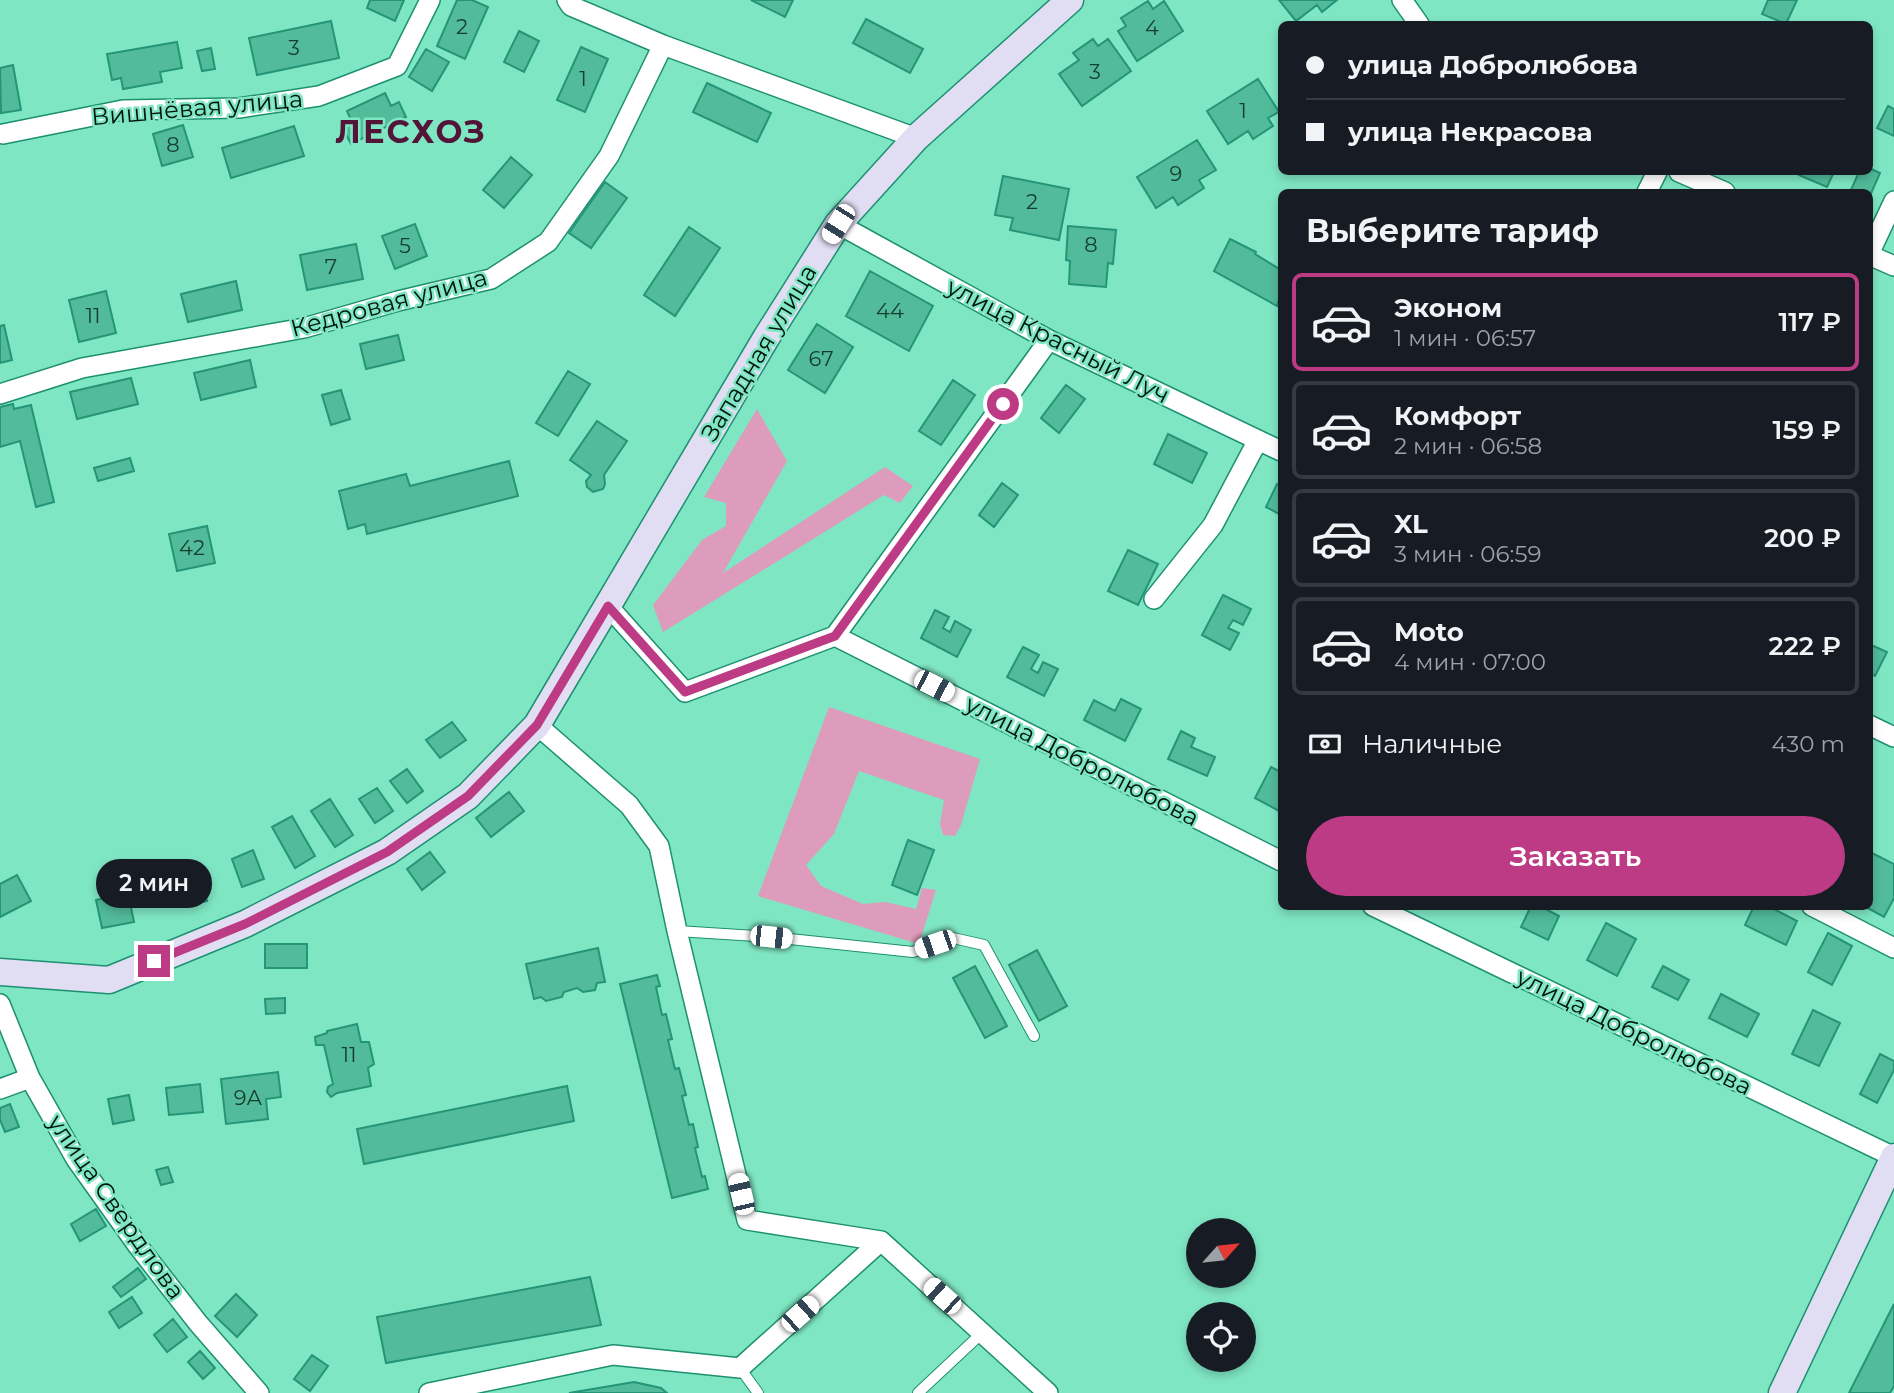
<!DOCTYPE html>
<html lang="ru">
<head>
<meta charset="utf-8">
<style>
	:root { --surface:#171b24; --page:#242831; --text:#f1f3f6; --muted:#9ea1a6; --line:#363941; --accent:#bc3b84 }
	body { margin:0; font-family:Montserrat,sans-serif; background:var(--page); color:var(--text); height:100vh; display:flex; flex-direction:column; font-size:26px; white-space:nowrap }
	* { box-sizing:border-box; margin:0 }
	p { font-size:23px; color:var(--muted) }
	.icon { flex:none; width:38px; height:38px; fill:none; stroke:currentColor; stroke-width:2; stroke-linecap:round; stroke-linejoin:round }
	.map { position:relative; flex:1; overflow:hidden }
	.side { position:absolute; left:1278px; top:189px; width:595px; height:721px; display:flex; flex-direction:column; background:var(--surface); border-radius:10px; box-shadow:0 4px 10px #0003 }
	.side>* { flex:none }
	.guide { position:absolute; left:1278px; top:21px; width:595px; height:154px; border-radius:10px; box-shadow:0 4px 10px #0003; display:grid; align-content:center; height:154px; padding:0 28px; background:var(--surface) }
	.needle { width:46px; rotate:63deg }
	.controls { position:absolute; left:1186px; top:1218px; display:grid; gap:14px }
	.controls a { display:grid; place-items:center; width:70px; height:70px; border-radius:50%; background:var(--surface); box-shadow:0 4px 10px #0003; font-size:35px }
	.end { position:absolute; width:32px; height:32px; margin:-16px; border:9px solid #bc3b84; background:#fff; box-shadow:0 0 0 4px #fff }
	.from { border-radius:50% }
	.bubble { position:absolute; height:49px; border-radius:24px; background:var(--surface); box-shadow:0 4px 10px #0003; font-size:23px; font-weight:600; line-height:49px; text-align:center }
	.car { position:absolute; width:21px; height:42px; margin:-21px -10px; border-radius:9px; box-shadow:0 0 5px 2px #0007; background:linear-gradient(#fff 24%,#345 0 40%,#fff 0 76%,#345 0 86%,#fff 0) }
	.guide b { display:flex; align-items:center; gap:24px; height:66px; font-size:26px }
	.guide b+b { border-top:2px solid var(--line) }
	.guide i { width:18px; height:18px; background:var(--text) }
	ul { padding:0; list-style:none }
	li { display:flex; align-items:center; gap:21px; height:98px; margin:0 14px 10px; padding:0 14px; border:4px solid var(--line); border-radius:10px }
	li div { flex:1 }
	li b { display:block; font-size:26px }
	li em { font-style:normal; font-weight:600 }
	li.active { border-color:var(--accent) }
	li>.icon { width:63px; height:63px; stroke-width:1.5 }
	h2 { padding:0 28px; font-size:32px; line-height:84px }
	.pay { display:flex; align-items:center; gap:18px; height:77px; padding:0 28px; font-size:26px }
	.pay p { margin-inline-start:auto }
	.primary-button { display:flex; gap:14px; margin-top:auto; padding:14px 28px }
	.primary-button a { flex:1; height:80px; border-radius:42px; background:var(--accent); color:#fff; font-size:28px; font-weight:600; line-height:80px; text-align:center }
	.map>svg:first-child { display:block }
	.green { fill:#dd9cbb }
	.building { fill:#52bb9a; stroke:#249576; stroke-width:2 }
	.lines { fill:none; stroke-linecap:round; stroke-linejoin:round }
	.lane-casing { stroke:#1c9071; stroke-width:12 }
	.street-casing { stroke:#1c9071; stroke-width:22 }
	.secondary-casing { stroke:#1c9071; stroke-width:29 }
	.lane { stroke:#fff; stroke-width:10 }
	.street { stroke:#fff; stroke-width:19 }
	.secondary { stroke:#e1def4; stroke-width:26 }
	.route { stroke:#bc3b84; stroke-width:9 }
	.labels { text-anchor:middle; stroke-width:5; stroke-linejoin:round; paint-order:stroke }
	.number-label { font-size:21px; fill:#143e30 }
	.street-label { font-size:24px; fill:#00140d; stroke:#7fe6c3 }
	.district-label { font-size:32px; font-weight:bold; letter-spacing:2px; fill:#521437; stroke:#7fe6c3 }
</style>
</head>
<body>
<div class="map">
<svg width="1894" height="1393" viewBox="0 0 1894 1393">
	<rect width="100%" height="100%" fill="#7fe6c3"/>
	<path class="green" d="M757 409 787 461 723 573 885 467 913 486 900 503 884 495 663 632 653 605 702 540 726 526V503L704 497Z
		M829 707 980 759 961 825 955 836 943 835 940 824 944 800 859 771 834 834 806 865 821 886 863 904 885 902 916 909 922 888 936 890 919 944 758 896Z"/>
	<path class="building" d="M370 0H404L395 21 367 8Z
		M457 0H472L488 7 465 59 437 46Z
		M751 0H793L785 17Z
		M1279 0H1337L1322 12 1317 5 1296 21Z
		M1768 0H1797L1786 24 1762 14Z
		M1148 1 1153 9 1164 1 1183 31 1137 61 1118 31 1126 26 1121 18Z
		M866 19 923 49 910 73 853 43Z
		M331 21 339 58 257 75 249 38Z
		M519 31 539 41 524 72 504 62Z
		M1093 39 1098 46 1108 39 1131 71 1082 106 1059 74 1079 60 1073 53Z
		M177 42 182 68 160 72 162 82 123 89 121 78 112 80 107 54Z
		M581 47 608 59 585 112 557 100Z
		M211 48 215 69 202 71 197 51Z
		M426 49 449 62 432 91 409 77Z
		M13 65 21 110 1 113 0 68Z
		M1258 79 1279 112 1268 118 1273 126 1253 139 1248 131 1228 144 1207 111Z
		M707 83 771 113 757 142 693 112Z
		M385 93 391 106 399 102 406 117 351 144 342 127 352 122 347 111Z
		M1888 106 1894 109V136L1877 128Z
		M183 125 193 157 162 166 153 134Z
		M294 126 304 156 231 178 222 148Z
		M1197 140 1216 170 1199 180 1204 188 1178 205 1173 197 1156 208 1137 177Z
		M511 157 532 175 504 208 483 190Z
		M1869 168 1880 173 1869 198V192H1850L1859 172H1869Z
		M1801 172H1834L1827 187 1799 175Z
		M1003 176 1069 189 1059 240 1010 230 1013 218 995 215Z
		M605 182 627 198 591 248 569 233Z
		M415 224 427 256 395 269 382 236Z
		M1068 226 1116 230 1113 264 1108 263 1106 287 1069 284 1070 261 1066 260Z
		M689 227 720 248 675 316 644 295Z
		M1230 239 1256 252 1255 254 1281 270V304L1278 302 1277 306 1214 271Z
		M356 244 363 279 307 290 300 255Z
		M870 271 933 306 909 351 846 316Z
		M236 281 242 310 188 322 181 294Z
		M106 291 116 333 79 342 69 300Z
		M817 324 853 347 825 393 788 370Z
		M4 325 12 360 0 363V326Z
		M398 335 404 360 366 369 360 344Z
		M250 360 256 387 201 400 194 373Z
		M568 371 590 384 558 436 536 423Z
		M131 378 138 404 77 419 70 392Z
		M953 380 975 395 941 445 919 431Z
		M1066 385 1085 399 1059 433 1041 418Z
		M341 390 350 419 331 425 322 395Z
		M13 404 14 409 31 405 54 502 36 507 20 441 0 447V407Z
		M597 421 627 441 604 475 605 484 603 489 593 492 587 487 586 481 591 475 570 460Z
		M1168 434 1207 453 1192 483 1154 464Z
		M130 458 134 471 98 481 94 468Z
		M509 461 518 496 367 534 365 524 348 529 339 491 406 474 410 486Z
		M1002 483 1018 495 994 527 979 515Z
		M1277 484 1281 486V515L1266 507Z
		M207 526 215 563 177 571 169 534Z
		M1128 550 1158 564 1138 605 1108 591Z
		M1223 595 1251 609 1243 625 1233 620 1228 628 1239 633 1230 650 1202 635Z
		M935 610 949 617 943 628 950 632 955 621 971 630 957 657 921 638Z
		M1869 644 1887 652 1875 676 1869 673Z
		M1023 647 1039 655 1031 669 1038 673 1043 662 1058 669 1044 696 1007 677Z
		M1121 699 1141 709 1125 741 1084 720 1094 700 1115 711Z
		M452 722 466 740 440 758 426 740Z
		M1181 731 1195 738 1191 747 1215 757 1207 776 1168 759Z
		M1271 767 1281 772V812L1255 798Z
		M407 769 423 791 407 803 390 781Z
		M377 788 393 811 375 823 359 799Z
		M509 792 524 811 491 837 476 818Z
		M330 799 353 835 335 847 311 811Z
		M292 816 315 856 295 868 272 827Z
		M908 840 934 850 917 895 892 885Z
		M253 850 264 879 242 887 232 859Z
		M430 852 445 872 422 890 407 869Z
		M1872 853 1894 864V898L1884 917 1864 906H1869V859Z
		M199 869 207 901 187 906 180 874Z
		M17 875 31 901 0 917V884Z
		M128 893 134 922 102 928 96 900Z
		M1531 906H1540L1559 916 1548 940 1521 927Z
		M1754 906H1768L1797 921 1786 945 1745 925Z
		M1606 923 1636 939 1617 976 1587 960Z
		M1828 933 1852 946 1832 985 1808 972Z
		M265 944H307V968H265Z
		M598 948 605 982 597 983 595 990 583 992 577 988 564 992 562 997 546 1001 541 997 534 999 526 964Z
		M1037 950 1067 1006 1039 1021 1009 965Z
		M975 966 1007 1026 985 1038 953 978Z
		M1663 966 1689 980 1678 1000 1652 987Z
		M657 975 660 986 656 987 662 1015 666 1014 672 1039 668 1040 675 1069 679 1068 686 1095 682 1096 689 1125 693 1124 698 1147 695 1148 702 1177 705 1176 708 1189 672 1198 620 984Z
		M1721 994 1759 1014 1747 1037 1709 1018Z
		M285 998V1013L266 1014 265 999Z
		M1813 1010 1840 1023 1819 1066 1792 1054Z
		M357 1024 361 1042H369L374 1064 368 1068 371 1086 337 1093 331 1097 327 1092 328 1087 333 1084 324 1045H316L315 1037 327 1033V1031Z
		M1880 1054 1894 1061V1070L1877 1103 1860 1094Z
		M278 1072 281 1097 266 1099 268 1119 226 1124 221 1079Z
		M200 1084 203 1112 169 1115 166 1088Z
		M567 1086 574 1121 364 1164 357 1129Z
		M129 1095 134 1120 113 1124 108 1099Z
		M10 1104 19 1127 5 1132 0 1120V1108Z
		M168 1167 173 1182 161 1185 156 1170Z
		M96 1209 106 1226 80 1241 71 1224Z
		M138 1268 146 1279 121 1297 113 1287Z
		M590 1277 601 1325 386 1363 377 1317Z
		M236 1294 257 1315 237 1337 215 1316Z
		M132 1297 142 1313 119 1328 109 1312Z
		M1894 1304V1386L1890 1393H1849Z
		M173 1319 187 1337 167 1352 154 1335Z
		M200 1351 215 1368 203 1379 188 1362Z
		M312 1355 328 1366 310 1391 294 1379Z
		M634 1382 661 1388 667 1393H569Z"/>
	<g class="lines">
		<g class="lane-casing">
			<path id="lane" d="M677 931 771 937 913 952 953 938 984 945 1034 1036
				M740 1368 758 1393
				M918 1393 982 1333"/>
		</g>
		<g class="street-casing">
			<path id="street" d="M567 0 571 6 663 45 916 138
				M1402 0 1419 24
				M3 134 123 110 239 108 319 96 397 66 430 0
				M1679 172 1725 192
				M1647 192 1657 172
				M838 224 1049 340 1281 451
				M1869 254 1894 201
				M1869 255 1894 266
				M1049 340 835 636 1281 861
				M0 394 82 368 304 328 398 301 491 279 548 242 609 156 663 45
				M1154 599 1213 525 1258 440
				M608 606 685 692 835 636
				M537 725 629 805 659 846 677 931 747 1220 881 1241
				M1869 725 1894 737
				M1373 906 1894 1157
				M1812 906 1894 948
				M0 1004 30 1078 76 1159 138 1246 198 1323 259 1393
				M0 1089 30 1078
				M881 1241 1048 1393
				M429 1393 613 1355 740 1368 881 1241"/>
		</g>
		<g class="secondary-casing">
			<path id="secondary" d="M0 972 109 980 245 924 387 852 468 796 537 725 766 338 838 224 916 138 1070 0
				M1782 1393 1894 1157"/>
		</g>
		<use href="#lane" class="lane"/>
		<use href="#street" class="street"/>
		<use href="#secondary" class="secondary"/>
	</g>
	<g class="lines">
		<path class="route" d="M154 961 245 924 387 852 468 796 537 725 608 606 685 692 835 636 1003 404"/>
	</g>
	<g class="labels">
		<g class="number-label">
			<text x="462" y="34">2</text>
			<text x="1152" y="35">4</text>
			<text x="294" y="55">3</text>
			<text x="1095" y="79">3</text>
			<text x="583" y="86">1</text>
			<text x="1243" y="118">1</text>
			<text x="173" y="152">8</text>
			<text x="1176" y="181">9</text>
			<text x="1032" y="209">2</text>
			<text x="1091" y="252">8</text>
			<text x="405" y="253">5</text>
			<text x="331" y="274">7</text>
			<text x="890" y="318">44</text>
			<text x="93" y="323">11</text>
			<text x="821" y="366">67</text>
			<text x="192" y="555">42</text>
			<text x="349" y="1062">11</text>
			<text x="248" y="1105">9А</text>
		</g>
		<g class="street-label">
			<text transform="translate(197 108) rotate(-5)" y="8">Вишнёвая улица</text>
			<text transform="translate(389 303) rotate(-15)" y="8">Кедровая улица</text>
			<text transform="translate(1058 341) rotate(27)" y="8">улица Красный Луч</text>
			<text transform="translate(759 353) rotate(-59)" y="8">Западная улица</text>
			<text transform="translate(1082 761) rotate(27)" y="8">улица Добролюбова</text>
			<text transform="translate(1634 1032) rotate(26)" y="8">улица Добролюбова</text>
			<text transform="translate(116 1207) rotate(55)" y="8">улица Свердлова</text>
		</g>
		<g class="district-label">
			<text x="411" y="143">ЛЕСХОЗ</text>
		</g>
	</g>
</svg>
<div class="controls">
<a><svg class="needle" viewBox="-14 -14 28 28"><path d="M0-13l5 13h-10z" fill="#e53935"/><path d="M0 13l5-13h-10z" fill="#9ea1a6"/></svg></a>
<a><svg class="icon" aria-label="locate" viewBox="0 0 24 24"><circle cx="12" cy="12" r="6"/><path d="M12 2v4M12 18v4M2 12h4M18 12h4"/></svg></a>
</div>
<i class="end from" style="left:1003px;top:404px"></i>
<i class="end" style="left:154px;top:961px"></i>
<div class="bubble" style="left:96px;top:859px;width:116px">2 мин</div>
<i class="car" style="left:838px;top:224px;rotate:212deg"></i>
<i class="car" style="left:934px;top:686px;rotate:117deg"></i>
<i class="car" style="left:771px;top:937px;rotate:96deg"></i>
<i class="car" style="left:935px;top:944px;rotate:251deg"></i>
<i class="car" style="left:741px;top:1194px;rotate:347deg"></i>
<i class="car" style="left:942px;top:1296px;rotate:312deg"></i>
<i class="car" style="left:800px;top:1314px;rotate:48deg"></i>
<div class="guide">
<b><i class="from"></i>улица Добролюбова</b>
<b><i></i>улица Некрасова</b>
</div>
<section class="side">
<h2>Выберите тариф</h2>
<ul>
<li class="active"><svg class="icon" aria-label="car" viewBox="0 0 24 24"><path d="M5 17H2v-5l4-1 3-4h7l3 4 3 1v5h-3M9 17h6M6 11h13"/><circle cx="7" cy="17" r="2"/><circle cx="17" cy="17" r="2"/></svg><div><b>Эконом</b><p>1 мин · 06:57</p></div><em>117 ₽</em></li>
<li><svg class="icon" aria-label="car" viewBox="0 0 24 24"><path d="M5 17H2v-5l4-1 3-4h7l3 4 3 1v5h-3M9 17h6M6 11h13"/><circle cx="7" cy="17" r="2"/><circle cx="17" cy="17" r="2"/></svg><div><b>Комфорт</b><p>2 мин · 06:58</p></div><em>159 ₽</em></li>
<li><svg class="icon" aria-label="car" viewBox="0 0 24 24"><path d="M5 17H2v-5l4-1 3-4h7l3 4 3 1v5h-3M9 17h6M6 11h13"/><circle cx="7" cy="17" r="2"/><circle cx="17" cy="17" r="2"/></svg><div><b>XL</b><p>3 мин · 06:59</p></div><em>200 ₽</em></li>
<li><svg class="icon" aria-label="car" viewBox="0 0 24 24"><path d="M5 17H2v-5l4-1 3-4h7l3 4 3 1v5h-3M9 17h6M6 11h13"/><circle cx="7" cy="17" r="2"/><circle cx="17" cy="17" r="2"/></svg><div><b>Moto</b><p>4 мин · 07:00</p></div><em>222 ₽</em></li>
</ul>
<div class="pay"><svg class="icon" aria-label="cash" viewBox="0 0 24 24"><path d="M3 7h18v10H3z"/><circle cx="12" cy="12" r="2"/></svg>Наличные<p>430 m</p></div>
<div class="primary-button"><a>Заказать</a></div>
</section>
</div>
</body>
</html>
